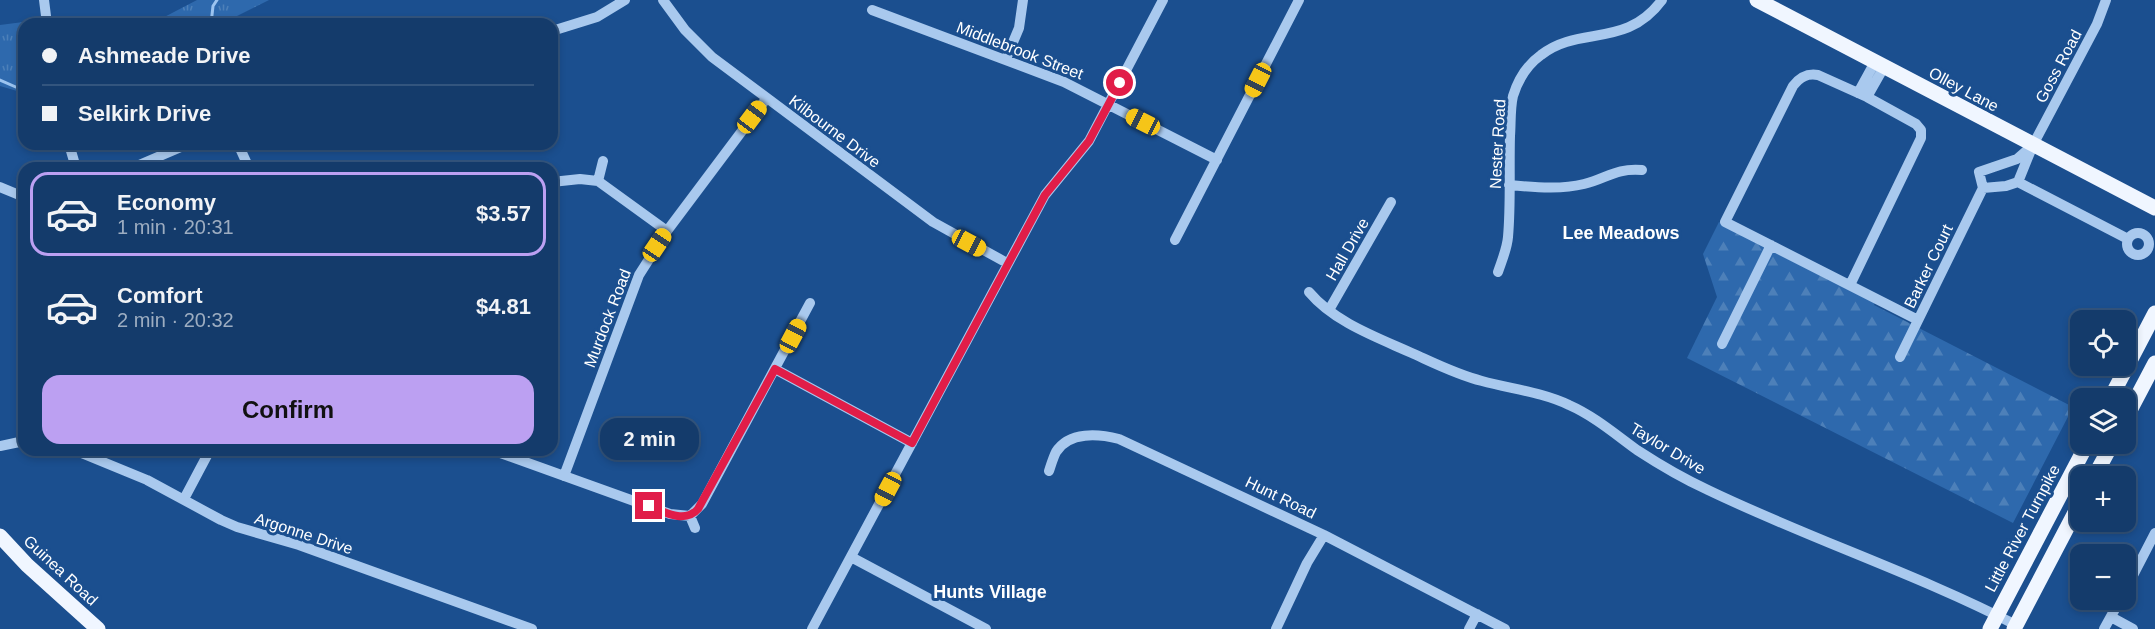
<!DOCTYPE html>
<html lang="en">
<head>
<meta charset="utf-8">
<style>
	:root { --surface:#143b6b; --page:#1d4271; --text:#f1f3f6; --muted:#9dadc1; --line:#33557e; --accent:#bca0f2 }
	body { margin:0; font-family:Helvetica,sans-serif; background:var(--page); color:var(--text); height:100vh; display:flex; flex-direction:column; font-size:22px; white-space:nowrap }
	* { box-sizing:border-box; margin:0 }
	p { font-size:20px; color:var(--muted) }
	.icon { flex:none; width:33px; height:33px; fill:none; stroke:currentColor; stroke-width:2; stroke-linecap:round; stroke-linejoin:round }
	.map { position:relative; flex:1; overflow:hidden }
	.side { position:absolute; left:18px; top:162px; width:540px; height:294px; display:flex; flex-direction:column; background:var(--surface); border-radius:18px; box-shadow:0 3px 9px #0003,0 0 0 2px var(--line) }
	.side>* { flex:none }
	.banner { position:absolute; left:18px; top:18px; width:540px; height:132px; border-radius:18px; box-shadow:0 3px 9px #0003,0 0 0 2px var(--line); display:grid; align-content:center; height:132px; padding:0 24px; background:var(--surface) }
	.buttons { position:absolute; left:2070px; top:310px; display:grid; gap:12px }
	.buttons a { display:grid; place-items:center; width:66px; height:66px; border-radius:12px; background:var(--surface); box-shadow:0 3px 9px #0003,0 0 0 2px var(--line); font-size:30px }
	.end { position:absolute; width:27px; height:27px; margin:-14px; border:8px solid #e11d48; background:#fff; box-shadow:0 0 0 3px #fff }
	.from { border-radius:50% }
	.bubble { position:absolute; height:42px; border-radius:18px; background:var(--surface); box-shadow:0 3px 9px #0003,0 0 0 2px var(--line); font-size:20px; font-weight:700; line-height:42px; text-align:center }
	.car { position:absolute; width:18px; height:36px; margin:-18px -9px; border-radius:8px; box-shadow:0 0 4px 2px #0007; background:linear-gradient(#f5c518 24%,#345 0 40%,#f5c518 0 76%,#345 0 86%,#f5c518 0) }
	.banner b { display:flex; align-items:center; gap:21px; height:57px; font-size:22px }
	.banner b+b { border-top:2px solid var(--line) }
	.banner i { width:15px; height:15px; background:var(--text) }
	ul { padding:10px 0 0; list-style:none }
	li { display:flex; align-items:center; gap:18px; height:84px; margin:0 12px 9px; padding:0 12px; border:3px solid transparent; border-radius:18px }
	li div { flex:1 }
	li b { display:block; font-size:22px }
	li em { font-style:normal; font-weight:700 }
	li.current { border-color:var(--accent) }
	li>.icon { width:54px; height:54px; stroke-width:1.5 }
	.action { display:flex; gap:12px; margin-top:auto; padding:12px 24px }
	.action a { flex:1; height:69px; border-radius:18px; background:var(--accent); color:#111; font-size:24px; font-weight:700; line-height:69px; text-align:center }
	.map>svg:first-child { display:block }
	.forest { fill:url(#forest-firs) }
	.park { fill:url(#park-tufts) }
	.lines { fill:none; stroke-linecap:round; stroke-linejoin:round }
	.stream { stroke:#9cc4f0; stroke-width:3 }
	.minor { stroke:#a9c9ee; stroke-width:10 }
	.major { stroke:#f0f6ff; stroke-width:15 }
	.route { stroke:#e11d48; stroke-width:8 }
	.labels { text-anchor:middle; stroke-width:6; stroke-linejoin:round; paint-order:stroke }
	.street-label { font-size:16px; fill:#fff; stroke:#1b4f8f }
	.neighbourhood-label { font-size:18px; font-weight:bold; fill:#fff; stroke:#1b4f8f }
</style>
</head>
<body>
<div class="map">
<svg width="2155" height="629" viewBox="0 0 2155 629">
	<defs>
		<pattern id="forest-firs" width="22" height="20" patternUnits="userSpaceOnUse" patternTransform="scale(1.5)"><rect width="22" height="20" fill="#2e69ad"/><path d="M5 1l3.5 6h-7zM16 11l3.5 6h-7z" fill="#4d80b9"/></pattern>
		<pattern id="park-tufts" width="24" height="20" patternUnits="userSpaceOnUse" patternTransform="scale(1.5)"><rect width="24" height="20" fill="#2e69ad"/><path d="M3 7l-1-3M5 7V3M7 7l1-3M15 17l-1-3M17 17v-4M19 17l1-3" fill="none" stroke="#4d80b9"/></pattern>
	</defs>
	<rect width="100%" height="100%" fill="#1b4f8f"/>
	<path class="forest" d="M1719 222 1876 299 1874 305 2073 407 2013 523 1687 358 1717 297 1703 254Z"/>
	<path class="park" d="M197 0H269L221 24H151Z
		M39 20V24H24V93L0 86V25Z"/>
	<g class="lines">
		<path class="stream" d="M211 24 213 6 217 0
			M0 80 18 88 24 87"/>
		<path class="minor" d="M44 0 47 24
			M663 0 685 30 712 57 933 222 1007 263
			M872 10 1064 82 1217 160
			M552 31 597 17 625 0
			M1006 59 1019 28 1023 0
			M1858 93 1875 62
			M1867 97 1884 67
			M69 144 76 168
			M238 144 249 168
			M132 168 188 144
			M598 181 603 161
			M552 182 580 179 598 181 667 231
			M2018 182 2033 145 2097 24 2106 0
			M1509 185C1533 187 1560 190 1584 184 1608 178 1615 168 1642 170
			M0 187 24 197
			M1983 188 2006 186 2018 182 2128 239
			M2127 244a11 11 0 1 1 22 0a11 11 0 1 1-22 0Z
			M1175 240 1299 0
			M1498 272C1502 260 1507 249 1508 237 1511 203 1509 170 1510 136 1511 123 1510 109 1513 96 1518 80 1527 65 1541 55 1579 25 1626 49 1662 0
			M1850 285 1921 138V130L1916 124 1867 97 1818 75C1807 73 1800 77 1793 86L1725 222 1918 320
			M1309 292C1335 323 1379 338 1414 354 1436 364 1458 375 1482 381 1511 389 1542 392 1569 405 1594 416 1615 434 1637 450 1660 465 1684 479 1708 490 1810 539 1917 574 2016 625
			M1329 310 1391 202
			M1722 344 1771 245
			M1900 357 1983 188 1979 172 2017 159 2033 145
			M775 369 912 443
			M0 446 24 441
			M74 450 147 480 221 520 237 527 299 545 532 629
			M492 450 670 514 690 516 702 504 810 303
			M1049 471C1051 465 1053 458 1056 452 1069 431 1099 434 1119 439L1324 535 1505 629
			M564 476 639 275 667 231 766 99
			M184 499 210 450
			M690 516 695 528
			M851 557 986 629
			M2126 589 2155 533
			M2111 617 2133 629
			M812 629 1045 195 1089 141 1163 0
			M1276 629 1307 563 1324 535
			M1469 629 1477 614
			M2104 629 2120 600"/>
		<path class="major" d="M1757 0 2155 208
			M2110 399 2155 313
			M2126 418 2155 363
			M2094 477 2112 444
			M0 536 27 565 98 629
			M1990 629 2087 444
			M2014 629 2080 503"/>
	</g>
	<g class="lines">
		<path class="route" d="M649 506C664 512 685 524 698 509L775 369 912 443 1045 195 1089 141 1120 83"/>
	</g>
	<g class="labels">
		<g class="street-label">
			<text transform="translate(1020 50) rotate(21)" y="6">Middlebrook Street</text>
			<text transform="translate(2058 66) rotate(-62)" y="6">Goss Road</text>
			<text transform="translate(1964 89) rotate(28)" y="6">Olley Lane</text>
			<text transform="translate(835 131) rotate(37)" y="6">Kilbourne Drive</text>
			<text transform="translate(1497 144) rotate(-87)" y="6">Nester Road</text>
			<text transform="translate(1347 249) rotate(-60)" y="6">Hall Drive</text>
			<text transform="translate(1928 266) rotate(-64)" y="6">Barker Court</text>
			<text transform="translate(607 318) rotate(-69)" y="6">Murdock Road</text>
			<text transform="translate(1668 448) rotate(31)" y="6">Taylor Drive</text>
			<text transform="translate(1281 497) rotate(26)" y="6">Hunt Road</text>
			<text transform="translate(2022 528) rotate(-62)" y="6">Little River Turnpike</text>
			<text transform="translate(304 533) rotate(18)" y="6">Argonne Drive</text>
			<text transform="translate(61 570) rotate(43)" y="6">Guinea Road</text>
		</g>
		<g class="neighbourhood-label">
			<text x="1621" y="239">Lee Meadows</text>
			<text x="990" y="598">Hunts Village</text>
		</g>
	</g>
</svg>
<div class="buttons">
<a><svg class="icon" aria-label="locate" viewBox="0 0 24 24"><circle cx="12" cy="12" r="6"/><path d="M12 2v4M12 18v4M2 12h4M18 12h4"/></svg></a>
<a><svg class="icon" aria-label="layers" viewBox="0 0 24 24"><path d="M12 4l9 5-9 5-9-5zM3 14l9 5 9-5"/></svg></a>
<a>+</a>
<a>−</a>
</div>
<i class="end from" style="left:1120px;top:83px"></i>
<i class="end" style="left:649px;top:506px"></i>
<div class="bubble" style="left:600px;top:418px;width:99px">2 min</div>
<i class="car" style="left:1258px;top:80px;rotate:207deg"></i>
<i class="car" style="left:752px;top:117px;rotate:37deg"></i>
<i class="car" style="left:1143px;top:122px;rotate:297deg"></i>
<i class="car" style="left:969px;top:243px;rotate:118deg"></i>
<i class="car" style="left:657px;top:245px;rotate:34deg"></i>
<i class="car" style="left:793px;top:336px;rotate:28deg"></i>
<i class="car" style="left:888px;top:489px;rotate:208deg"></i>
<div class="banner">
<b><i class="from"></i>Ashmeade Drive</b>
<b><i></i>Selkirk Drive</b>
</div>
<section class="side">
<ul>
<li class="current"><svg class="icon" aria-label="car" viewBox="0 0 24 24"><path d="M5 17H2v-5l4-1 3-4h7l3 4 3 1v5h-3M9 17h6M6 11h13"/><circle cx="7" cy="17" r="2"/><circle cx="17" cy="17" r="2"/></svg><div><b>Economy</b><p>1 min · 20:31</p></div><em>$3.57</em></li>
<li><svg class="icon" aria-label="car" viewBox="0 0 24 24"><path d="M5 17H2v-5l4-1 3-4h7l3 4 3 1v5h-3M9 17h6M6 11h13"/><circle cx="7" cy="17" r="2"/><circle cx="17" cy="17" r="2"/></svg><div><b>Comfort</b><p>2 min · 20:32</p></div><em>$4.81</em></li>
</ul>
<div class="action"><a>Confirm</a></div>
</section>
</div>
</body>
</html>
